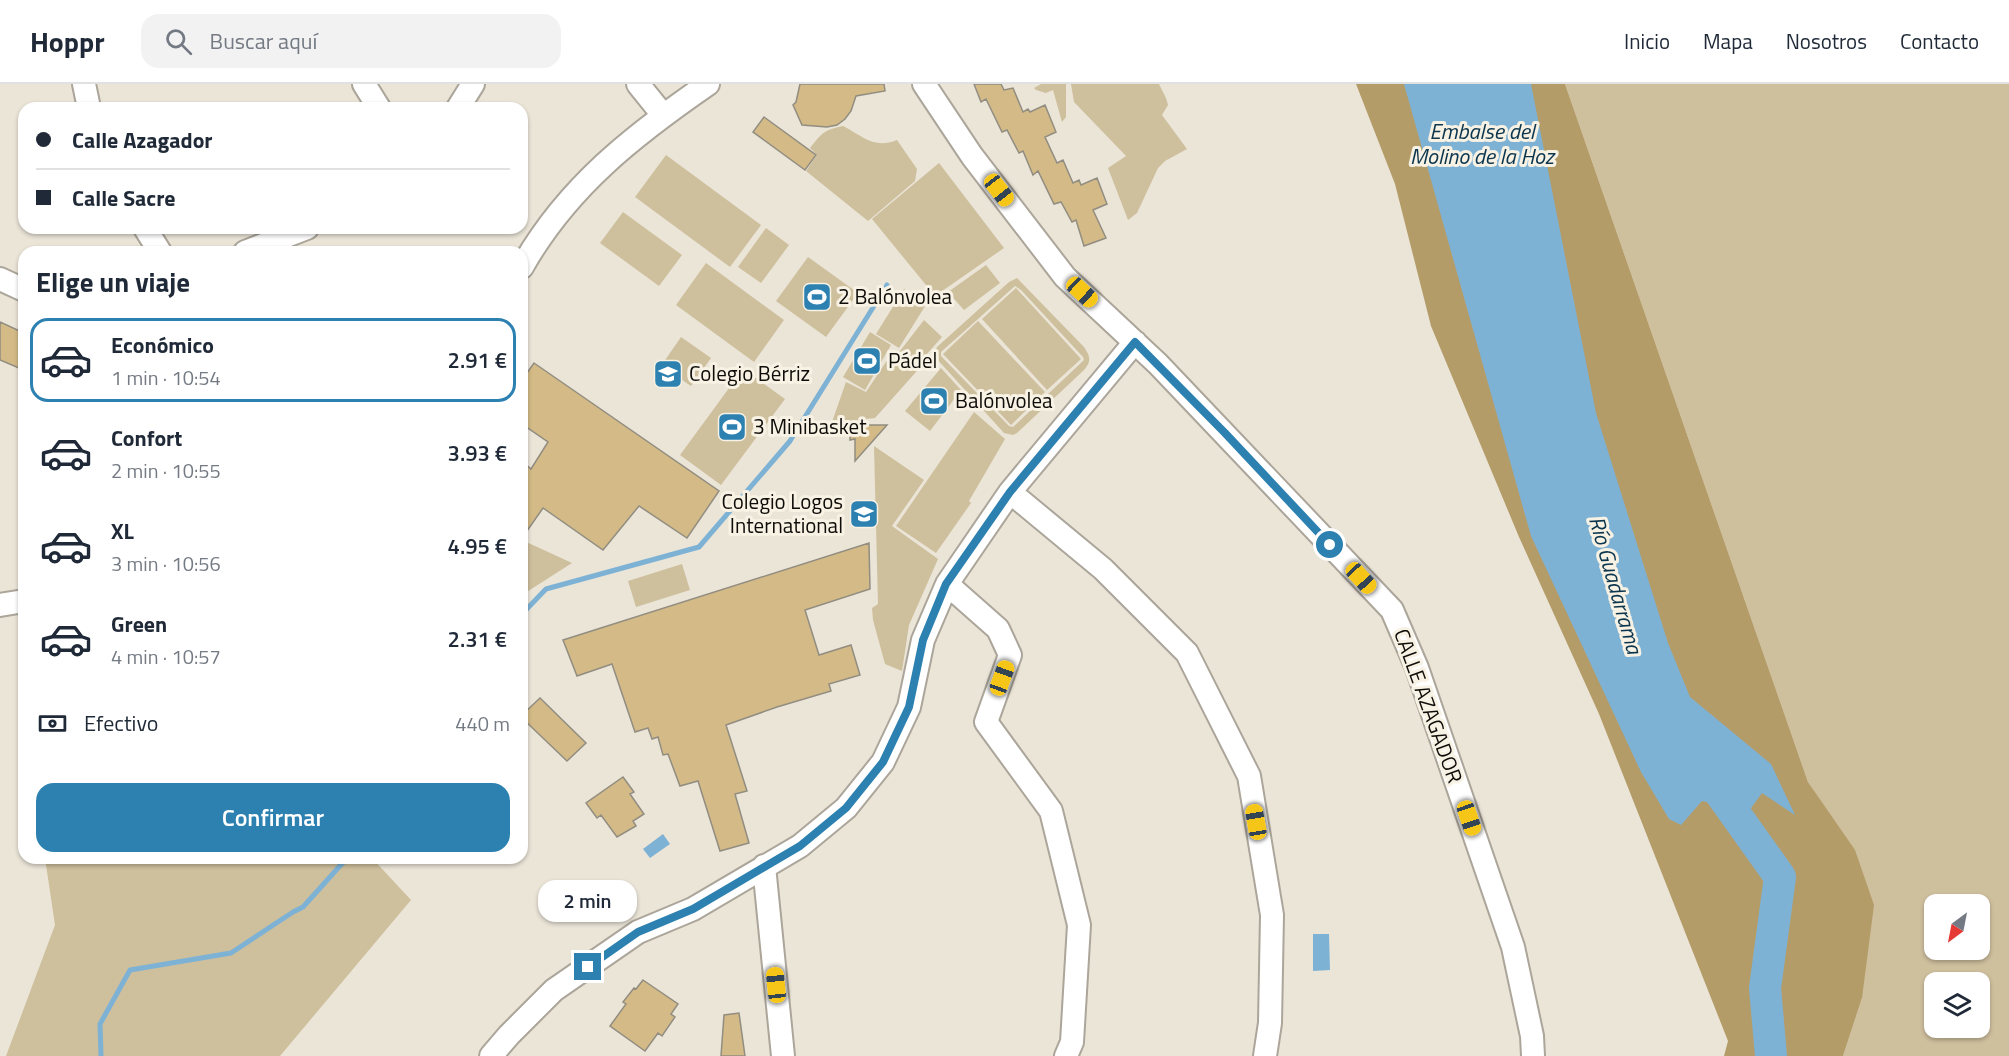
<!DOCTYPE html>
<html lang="es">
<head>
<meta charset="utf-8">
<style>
	:root { --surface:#fff; --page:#f2f2f3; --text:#1f2937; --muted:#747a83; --line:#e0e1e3; --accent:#2d81b1 }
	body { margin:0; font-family:"Titillium Web",sans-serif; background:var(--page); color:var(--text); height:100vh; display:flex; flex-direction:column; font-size:22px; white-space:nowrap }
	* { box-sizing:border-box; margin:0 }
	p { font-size:20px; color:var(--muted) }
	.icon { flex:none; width:33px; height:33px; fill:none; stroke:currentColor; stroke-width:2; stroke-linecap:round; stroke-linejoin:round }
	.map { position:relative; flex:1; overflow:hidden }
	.details { position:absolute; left:18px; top:162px; width:510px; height:618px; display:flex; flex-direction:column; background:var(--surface); border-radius:18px; box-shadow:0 2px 4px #0004 }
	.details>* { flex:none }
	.banner { position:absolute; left:18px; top:18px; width:510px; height:132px; border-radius:18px; box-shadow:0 2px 4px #0004; display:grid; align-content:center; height:132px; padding:0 18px; background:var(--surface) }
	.needle { width:39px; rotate:212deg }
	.buttons { position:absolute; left:1924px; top:810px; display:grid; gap:12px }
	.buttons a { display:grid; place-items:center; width:66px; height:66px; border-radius:12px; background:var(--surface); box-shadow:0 2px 4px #0004; font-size:30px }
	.end { position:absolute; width:27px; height:27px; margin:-14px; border:8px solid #2d81b1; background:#fff; box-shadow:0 0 0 3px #fff }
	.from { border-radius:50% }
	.bubble { position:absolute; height:42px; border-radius:18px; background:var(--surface); box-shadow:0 2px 4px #0004; font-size:20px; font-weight:600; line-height:42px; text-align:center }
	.car { position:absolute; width:18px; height:36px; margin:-18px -9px; border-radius:8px; box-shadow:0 0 4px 2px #0007; background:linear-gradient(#f5c518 24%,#345 0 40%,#f5c518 0 76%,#345 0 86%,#f5c518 0) }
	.banner b { display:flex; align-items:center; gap:21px; height:57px; font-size:22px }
	.banner b+b { border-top:2px solid var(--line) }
	.banner i { width:15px; height:15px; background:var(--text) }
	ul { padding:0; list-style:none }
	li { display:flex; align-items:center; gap:18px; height:84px; margin:0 12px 9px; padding:0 6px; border:3px solid transparent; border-radius:18px }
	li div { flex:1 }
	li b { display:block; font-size:22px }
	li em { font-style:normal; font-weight:600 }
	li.on { border-color:var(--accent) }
	li>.icon { width:54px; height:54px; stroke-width:1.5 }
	h2 { padding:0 18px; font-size:27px; line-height:72px }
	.pay { display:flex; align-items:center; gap:15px; height:66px; padding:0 18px; font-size:22px }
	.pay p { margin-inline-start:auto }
	.action { display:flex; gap:12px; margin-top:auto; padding:12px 18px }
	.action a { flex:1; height:69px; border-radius:18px; background:var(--accent); color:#fff; font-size:24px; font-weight:600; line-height:69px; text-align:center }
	header { display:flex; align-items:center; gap:36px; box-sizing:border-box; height:84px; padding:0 30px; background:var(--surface); border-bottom:2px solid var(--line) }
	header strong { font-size:28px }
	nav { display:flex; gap:33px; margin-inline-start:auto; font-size:21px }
	.search { width:420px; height:54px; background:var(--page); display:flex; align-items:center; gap:15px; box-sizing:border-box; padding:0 21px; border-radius:18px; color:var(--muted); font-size:22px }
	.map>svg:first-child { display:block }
	.green { fill:#cebf9d; fill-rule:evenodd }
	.forest { fill:#b49c69 }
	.water { fill:#7eb2d5 }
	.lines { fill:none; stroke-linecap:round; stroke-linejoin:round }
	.stream { stroke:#7eb2d5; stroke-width:5 }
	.river { stroke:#7eb2d5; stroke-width:32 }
	.building { fill:#d3ba86; stroke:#928d81; stroke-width:1.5 }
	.minor-casing { stroke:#aba59a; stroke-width:26 }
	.minor { stroke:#fff; stroke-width:22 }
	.route { stroke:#2d81b1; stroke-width:8 }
	.labels { text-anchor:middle; stroke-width:6; stroke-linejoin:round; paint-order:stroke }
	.poi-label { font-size:21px; fill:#0e0c08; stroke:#f8f2e5; text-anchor:start }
	.street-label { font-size:21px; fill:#0e0c08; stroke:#f8f2e5 }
	.water-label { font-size:22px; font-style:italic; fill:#0b364e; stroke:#f8f2e5 }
</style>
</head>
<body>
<header>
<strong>Hoppr</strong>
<div class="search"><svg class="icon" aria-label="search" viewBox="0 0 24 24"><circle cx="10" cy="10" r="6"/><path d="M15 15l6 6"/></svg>Buscar aquí</div>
<nav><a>Inicio</a><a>Mapa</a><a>Nosotros</a><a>Contacto</a></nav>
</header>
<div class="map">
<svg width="2009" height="972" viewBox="0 0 2009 972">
	<rect width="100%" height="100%" fill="#ebe5d8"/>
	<path class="green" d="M1041 0H1066V33L1062 38 1053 6 1046 9 1036 6 1034 4Z
		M1071 0H1159L1166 14 1168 21 1162 31 1187 65 1165 77 1158 84 1137 129 1128 136 1108 84 1126 72 1074 18Z
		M1565 0H2009V972H1843L1862 914 1829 730 1808 698ZM1935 820H1980V866H1935ZM1935 898H1980V944H1935Z
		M843 42C864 53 874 65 897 56L917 85 915 97 868 137 806 87 817 71 810 64C822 49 824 46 843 42Z
		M666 71 761 141 730 183 635 113Z
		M939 79 1004 164 935 212 872 135Z
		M623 128 682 171 659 202 600 159Z
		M766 144 789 161 761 199 738 183Z
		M808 173 858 209 826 253 776 217Z
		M706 179 784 236 754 278 676 221Z
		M986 181 1000 199 964 226 948 208Z
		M1017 194 1084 263C1090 272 1092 277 1084 286L1017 349 1013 351 1004 349 936 274 934 269 937 263 1009 198ZM1015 202 1021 206 1083 273 1084 276 1013 343 1009 342 941 272V268Z
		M1016 204 1081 275 1047 306 982 235Z
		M904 205 927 219 899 264 876 250Z
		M924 236 942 253 926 271 924 279 875 334C861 335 847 339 832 338L846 298 866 308 894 266 900 267Z
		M978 237 1045 308 1011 341 943 270Z
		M870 248 891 261 865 306 843 293Z
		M681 253 711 274 691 302 661 282Z
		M941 284 961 306 930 347 905 327Z
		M743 285 785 315 721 401 680 371Z
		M974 328 1005 355 969 417 971 419 936 469 896 442Z
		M874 362 924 396 892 442 938 475 909 541 902 587 885 580 873 536 872 524 878 520Z
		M522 456 572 479 522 511Z
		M682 480 690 506 636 523 628 497Z
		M45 774H372L411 816 280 972H6L55 841Z"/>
	<path class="forest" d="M1356 0H1565L1808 698 1855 766 1874 821 1862 914 1843 972H1724L1728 957 1599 630 1519 453 1431 242 1395 100Z"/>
	<path class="water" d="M1404 0H1531L1596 329 1668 559 1690 613 1771 680 1795 731 1762 709 1746 731 1734 725 1702 717 1681 741 1669 735 1641 688 1531 452Z
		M663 750 670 760 650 774 643 765Z
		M1313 850H1329L1330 886 1313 887Z"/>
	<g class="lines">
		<path class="stream" d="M522 530 546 505 699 463 790 357 887 201
			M101 972 100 940 130 886 231 869 293 828 303 823 347 774"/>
		<path class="river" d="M1706 689 1780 793 1765 904 1771 972"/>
	</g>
	<path class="building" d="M800 0H884L885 7 856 12 851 27 845 35 837 41 827 43 802 41 793 21 796 18Z
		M974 0H1001L1004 6 1013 4 1023 28 1028 25 1030 28 1045 21 1056 48 1045 53 1057 79 1063 76 1073 99 1079 96 1081 101 1097 94 1107 120 1093 126 1106 154 1084 162 1076 136 1072 138 1061 118 1054 120 1038 87 1033 91 1023 67 1019 69 1007 46 1002 48 986 15 981 18Z
		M764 33 816 71 805 86 753 48Z
		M0 238 24 249V273L19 284 0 276Z
		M534 279 719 407 687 454 639 422 603 466 543 424 522 454V377L531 385 548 358 522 340V296Z
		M850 341H887L855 377V355L850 356Z
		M869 459 870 505 805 526 819 571 851 561 860 591 829 600 831 607 777 623 726 641 747 707 735 710 749 759 720 767 698 697 680 702 668 670 663 671 658 653 652 655 648 644 635 648 612 580 577 592 563 556Z
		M540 614 586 659 567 677 522 634V631Z
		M623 693 634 708 630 710 644 730 633 737 636 742 617 753 601 731 597 734 586 719Z
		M643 896 678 920 671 930 675 933 662 952 658 949 645 967 610 942 626 920 623 918 634 904 636 905Z
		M739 929 745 972H721L724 931Z"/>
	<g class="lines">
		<g class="minor-casing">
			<path id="minor" d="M84 0 89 24
				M364 0 379 24
				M638 0 663 31
				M924 0 972 72 1065 193 1158 280 1392 526 1417 584 1513 863 1532 952 1533 972
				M458 24 473 0
				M145 144 160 168
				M245 168 307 144
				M522 183C567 103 634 51 708 0
				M0 195 24 206
				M1010 408 1103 485 1187 569 1249 692 1272 831 1270 939 1265 972
				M947 500 998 545 1010 571 986 638 1051 727 1079 841 1072 958 1066 972
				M0 521 24 517
				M764 782 783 972
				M491 972 509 951 554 906 638 848 693 825 800 762 846 724 883 678 909 623 923 556 947 500 1010 408 1135 258"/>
		</g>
		<use href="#minor" class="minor"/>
	</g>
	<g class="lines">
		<path class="route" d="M588 883 638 848 693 825 800 762 846 724 883 678 909 623 923 556 946 500 1010 408 1135 258 1225 349 1330 461"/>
	</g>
	<defs>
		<g id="stadium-square" transform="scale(1.5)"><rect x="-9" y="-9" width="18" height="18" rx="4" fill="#2d81b1" stroke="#f8f2e5"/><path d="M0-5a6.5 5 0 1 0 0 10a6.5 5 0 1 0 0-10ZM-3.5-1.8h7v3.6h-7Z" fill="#fff"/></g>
		<g id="school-square" transform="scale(1.5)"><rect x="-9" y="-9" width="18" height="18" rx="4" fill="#2d81b1" stroke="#f8f2e5"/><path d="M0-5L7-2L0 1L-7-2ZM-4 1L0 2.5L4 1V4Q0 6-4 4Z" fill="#fff"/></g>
	</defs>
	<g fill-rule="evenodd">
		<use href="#stadium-square" x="817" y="213"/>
		<use href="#stadium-square" x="867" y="277"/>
		<use href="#school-square" x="668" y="290"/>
		<use href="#stadium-square" x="934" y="317"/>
		<use href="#stadium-square" x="732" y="343"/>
		<use href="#school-square" x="864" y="430"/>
	</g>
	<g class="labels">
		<g class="poi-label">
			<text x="838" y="220">2 Balónvolea</text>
			<text x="888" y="284">Pádel</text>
			<text x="689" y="297">Colegio Bérriz</text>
			<text x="955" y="324">Balónvolea</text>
			<text x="753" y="350">3 Minibasket</text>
			<text x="843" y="425" text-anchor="end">Colegio Logos<tspan x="843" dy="24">International</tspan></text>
		</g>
		<g class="street-label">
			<text transform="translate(1428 622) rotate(70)" y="7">CALLE AZAGADOR</text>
		</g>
		<g class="water-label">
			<text x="1482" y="55">Embalse del<tspan x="1482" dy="25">Molino de la Hoz</tspan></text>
			<text transform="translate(1616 501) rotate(74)" y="8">Río Guadarrama</text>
		</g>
	</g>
</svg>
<div class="buttons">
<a><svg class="needle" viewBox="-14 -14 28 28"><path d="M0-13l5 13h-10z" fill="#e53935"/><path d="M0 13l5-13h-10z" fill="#747a83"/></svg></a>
<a><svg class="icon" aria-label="layers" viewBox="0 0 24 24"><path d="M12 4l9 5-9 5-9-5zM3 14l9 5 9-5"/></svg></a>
</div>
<i class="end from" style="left:1330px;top:461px"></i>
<i class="end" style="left:588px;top:883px"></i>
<div class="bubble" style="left:538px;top:796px;width:99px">2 min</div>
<i class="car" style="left:999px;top:106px;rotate:142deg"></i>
<i class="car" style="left:1082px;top:208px;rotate:133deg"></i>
<i class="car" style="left:1361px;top:494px;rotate:137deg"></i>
<i class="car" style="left:1002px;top:594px;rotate:20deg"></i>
<i class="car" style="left:1469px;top:734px;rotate:161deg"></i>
<i class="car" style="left:1256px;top:738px;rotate:350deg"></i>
<i class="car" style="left:776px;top:901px;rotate:354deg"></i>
<div class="banner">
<b><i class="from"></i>Calle Azagador</b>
<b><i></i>Calle Sacre</b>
</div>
<section class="details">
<h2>Elige un viaje</h2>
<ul>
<li class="on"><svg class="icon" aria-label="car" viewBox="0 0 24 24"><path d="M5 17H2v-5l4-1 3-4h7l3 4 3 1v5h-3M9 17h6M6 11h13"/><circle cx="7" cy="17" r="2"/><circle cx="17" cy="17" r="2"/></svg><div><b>Económico</b><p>1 min · 10:54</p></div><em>2.91 €</em></li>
<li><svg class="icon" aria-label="car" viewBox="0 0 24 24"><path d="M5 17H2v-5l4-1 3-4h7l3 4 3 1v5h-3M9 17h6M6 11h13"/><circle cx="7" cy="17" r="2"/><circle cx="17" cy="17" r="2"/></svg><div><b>Confort</b><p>2 min · 10:55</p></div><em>3.93 €</em></li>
<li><svg class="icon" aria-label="car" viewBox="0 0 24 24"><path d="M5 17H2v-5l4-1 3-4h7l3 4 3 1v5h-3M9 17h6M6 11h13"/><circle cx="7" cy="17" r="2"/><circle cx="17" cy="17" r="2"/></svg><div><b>XL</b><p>3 min · 10:56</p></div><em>4.95 €</em></li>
<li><svg class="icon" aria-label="car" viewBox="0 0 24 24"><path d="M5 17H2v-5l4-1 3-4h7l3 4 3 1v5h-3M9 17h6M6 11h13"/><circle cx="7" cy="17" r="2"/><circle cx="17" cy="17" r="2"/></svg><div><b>Green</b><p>4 min · 10:57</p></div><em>2.31 €</em></li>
</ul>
<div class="pay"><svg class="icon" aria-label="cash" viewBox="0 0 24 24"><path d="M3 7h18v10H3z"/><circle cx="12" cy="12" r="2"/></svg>Efectivo<p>440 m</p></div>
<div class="action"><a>Confirmar</a></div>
</section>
</div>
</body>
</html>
